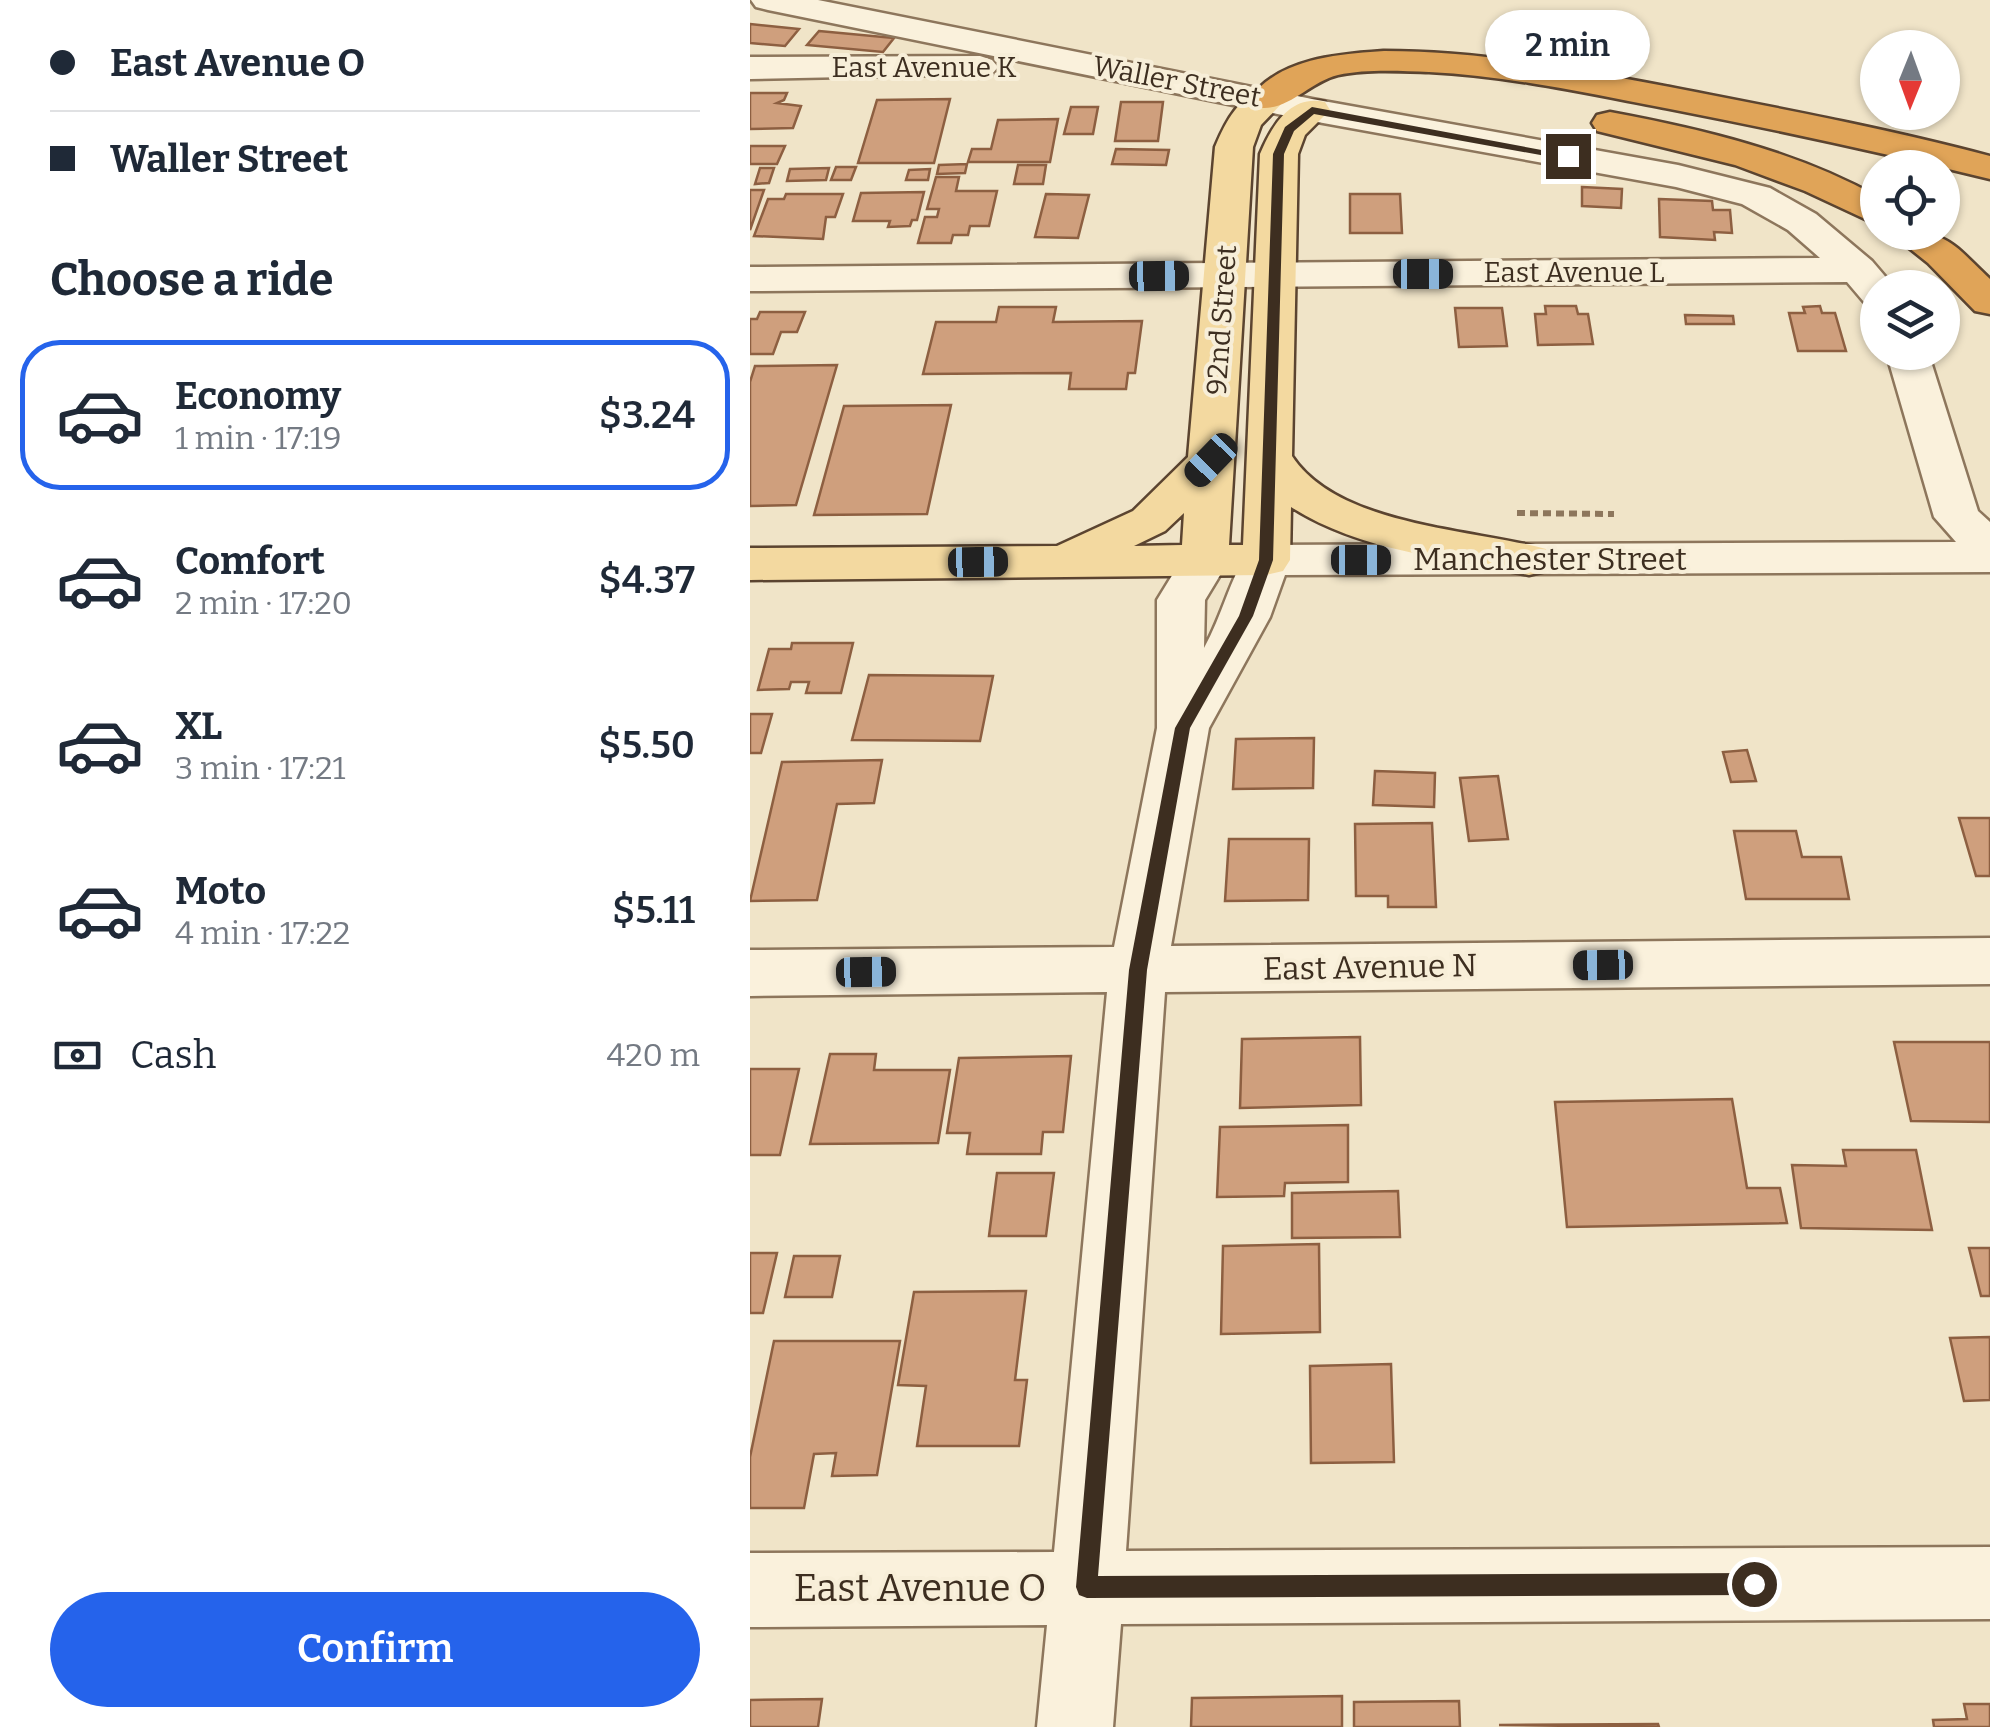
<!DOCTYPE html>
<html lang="en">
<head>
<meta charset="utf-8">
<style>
	:root { --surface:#fff; --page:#f2f2f3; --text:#1f2937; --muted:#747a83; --line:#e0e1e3; --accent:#2563eb }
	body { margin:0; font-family:Bitter,serif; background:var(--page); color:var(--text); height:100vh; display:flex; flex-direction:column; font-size:38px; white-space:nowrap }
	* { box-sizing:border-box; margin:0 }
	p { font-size:32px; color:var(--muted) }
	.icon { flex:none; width:55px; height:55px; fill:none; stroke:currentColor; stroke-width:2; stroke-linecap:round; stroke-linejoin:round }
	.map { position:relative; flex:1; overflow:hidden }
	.drawer { display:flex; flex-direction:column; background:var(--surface); width:750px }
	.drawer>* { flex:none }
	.top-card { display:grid; align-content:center; height:220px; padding:0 50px; background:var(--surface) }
	.needle { width:65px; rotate:181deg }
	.buttons { position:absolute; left:1110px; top:30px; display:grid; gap:20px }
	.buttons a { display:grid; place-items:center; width:100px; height:100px; border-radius:50%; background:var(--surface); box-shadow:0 2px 8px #0004; font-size:50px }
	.end { position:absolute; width:45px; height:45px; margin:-22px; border:12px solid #3d2e20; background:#fff; box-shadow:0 0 0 5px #fff }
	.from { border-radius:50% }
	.bubble { position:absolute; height:70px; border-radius:35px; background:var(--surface); box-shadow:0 2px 8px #0004; font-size:32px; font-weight:600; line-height:70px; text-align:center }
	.car { position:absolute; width:30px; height:60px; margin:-30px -15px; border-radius:12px; box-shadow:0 0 8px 2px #0007; background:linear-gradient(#222 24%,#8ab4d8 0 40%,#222 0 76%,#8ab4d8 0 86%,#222 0) }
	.top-card b { display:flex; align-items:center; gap:35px; height:95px; font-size:38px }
	.top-card b+b { border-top:2px solid var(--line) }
	.top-card i { width:25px; height:25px; background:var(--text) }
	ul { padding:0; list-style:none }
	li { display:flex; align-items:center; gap:30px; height:150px; margin:0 20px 15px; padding:0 30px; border:5px solid transparent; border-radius:40px }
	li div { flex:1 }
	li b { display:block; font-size:38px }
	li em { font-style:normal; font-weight:600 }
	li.current { border-color:var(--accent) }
	li>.icon { width:90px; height:90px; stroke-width:1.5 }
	h2 { padding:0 50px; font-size:45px; line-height:120px }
	.pay { display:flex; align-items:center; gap:25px; height:110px; padding:0 50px; font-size:38px }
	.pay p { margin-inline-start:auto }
	.action { display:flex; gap:20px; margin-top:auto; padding:20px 50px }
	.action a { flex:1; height:115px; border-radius:60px; background:var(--accent); color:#fff; font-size:40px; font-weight:600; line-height:115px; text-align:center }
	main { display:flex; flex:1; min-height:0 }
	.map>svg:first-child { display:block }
	.building { fill:#cf9f7d; stroke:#8d5f41; stroke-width:2.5 }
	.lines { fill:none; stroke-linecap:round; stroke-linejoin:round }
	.minor-casing { stroke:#8d765c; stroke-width:5 }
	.major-casing { stroke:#5b4430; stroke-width:5 }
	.highway-casing { stroke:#5b4430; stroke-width:5 }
	.path { stroke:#8d765c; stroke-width:6; stroke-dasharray:8 5; stroke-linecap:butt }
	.minor { fill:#faf1dc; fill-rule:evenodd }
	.major { fill:#f3d9a0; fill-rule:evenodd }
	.highway { fill:#e0a458; fill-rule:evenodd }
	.route { fill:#3d2e20 }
	.labels { text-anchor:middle; stroke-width:8; stroke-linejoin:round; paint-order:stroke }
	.far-street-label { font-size:28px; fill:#3d2e20; stroke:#f7eed8 }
	.street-label { font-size:32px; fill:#3d2e20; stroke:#f7eed8 }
	.near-street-label { font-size:38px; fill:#3d2e20; stroke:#f7eed8 }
</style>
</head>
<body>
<main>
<section class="drawer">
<div class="top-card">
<b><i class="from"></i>East Avenue O</b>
<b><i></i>Waller Street</b>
</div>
<h2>Choose a ride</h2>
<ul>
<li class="current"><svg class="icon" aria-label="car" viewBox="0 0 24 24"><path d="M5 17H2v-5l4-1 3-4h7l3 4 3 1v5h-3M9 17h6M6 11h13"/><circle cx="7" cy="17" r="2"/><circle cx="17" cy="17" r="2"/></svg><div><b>Economy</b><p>1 min · 17:19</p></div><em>$3.24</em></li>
<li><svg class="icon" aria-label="car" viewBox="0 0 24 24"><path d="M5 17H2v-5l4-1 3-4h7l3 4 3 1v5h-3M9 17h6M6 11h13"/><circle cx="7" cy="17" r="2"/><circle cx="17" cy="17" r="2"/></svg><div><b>Comfort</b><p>2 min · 17:20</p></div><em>$4.37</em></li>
<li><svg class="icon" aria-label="car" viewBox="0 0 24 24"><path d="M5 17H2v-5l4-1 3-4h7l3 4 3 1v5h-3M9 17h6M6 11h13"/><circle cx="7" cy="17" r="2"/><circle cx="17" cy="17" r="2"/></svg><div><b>XL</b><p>3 min · 17:21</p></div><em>$5.50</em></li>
<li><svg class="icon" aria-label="car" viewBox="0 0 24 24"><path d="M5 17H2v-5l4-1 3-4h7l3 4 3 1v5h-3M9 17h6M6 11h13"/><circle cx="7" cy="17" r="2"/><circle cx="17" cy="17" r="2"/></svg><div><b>Moto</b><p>4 min · 17:22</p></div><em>$5.11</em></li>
</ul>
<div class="pay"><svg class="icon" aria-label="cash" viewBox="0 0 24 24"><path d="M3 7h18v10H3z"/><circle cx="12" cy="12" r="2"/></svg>Cash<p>420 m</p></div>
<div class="action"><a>Confirm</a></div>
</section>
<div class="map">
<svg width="1240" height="1727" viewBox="0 0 1240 1727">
	<rect width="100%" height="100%" fill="#f0e4c8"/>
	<path class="building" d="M0 24 49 29 35 46 0 43Z
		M69 31 144 38 133 52 57 45Z
		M0 93H37L34 100 27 103 51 106 43 128 0 129Z
		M200 99 184 163H108L127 100Z
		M371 102H413L408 141H365Z
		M321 107H348L343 134H314Z
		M308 119 300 162H218L222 149H241L248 120Z
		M0 146H35L27 164H0Z
		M366 149 419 150 416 165 362 164Z
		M217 164 215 173 187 174 189 165Z
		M268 165H296L293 184H264Z
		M86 167H106L101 180H81Z
		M10 168H24L19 183 5 184Z
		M79 168 76 180 37 181 40 169Z
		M180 169 178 180H156L159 170Z
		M186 177H209L206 191H247L239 226H220L218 235H203L201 243H168L175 217H187L189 209H177Z
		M832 187 872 189 871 208 832 206Z
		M0 190H14L0 230Z
		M174 192 167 220H162L160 226 138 227 140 221H103L111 193Z
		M36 194H93L85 217H76L73 239 4 236 18 199H34Z
		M296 194 339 195 328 238 285 237Z
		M600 194H650L652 233H600Z
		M909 199 962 201 963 210H980L982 233 964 232 965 240 910 237Z
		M795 306H826L828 314H838L843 344 788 345 785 314H796Z
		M1070 306 1072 313H1085L1096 351H1048L1039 313H1055L1053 307Z
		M249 307H306L303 322 392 321 385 373H378L376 389H319L321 373 173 374 186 322H246Z
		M705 308H752L757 346 709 347Z
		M10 312H55L47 332H31L23 354H0V319H7Z
		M935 315 983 316 984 324H936Z
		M87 365 46 505 0 506V382L5 366Z
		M201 405 177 514 64 515 94 406Z
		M42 643H103L91 693H56L59 682H41L39 689 8 690 19 649H41Z
		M119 675 243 676 230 741 102 740Z
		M0 714H22L11 753H0Z
		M564 738 563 788 483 789 486 739Z
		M997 750 1006 781 981 782 973 752Z
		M132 760 124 803 87 804 67 900 0 901 32 762Z
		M625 771 685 773 684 807 623 805Z
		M748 776 758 839 719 841 710 778Z
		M1209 818H1240V876H1226Z
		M682 823 686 907H638V896H606L605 824Z
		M984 831H1046L1052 857H1091L1099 899H996Z
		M479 839H559L558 900 475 901Z
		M610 1037 611 1105 490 1108 492 1039Z
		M1144 1042H1240V1122L1161 1121Z
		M80 1054H126L124 1070H200L188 1143 60 1144Z
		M321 1056 313 1132H293L291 1154H217L220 1133H197L209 1058Z
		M0 1069H49L30 1155H0Z
		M982 1099 997 1188H1030L1037 1223 817 1227 805 1102Z
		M598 1125V1182L535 1183 534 1196 467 1197 470 1127Z
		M1093 1150H1166L1182 1230 1051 1228 1042 1165 1096 1166Z
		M247 1173H304L296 1236H239Z
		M648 1191 650 1237 542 1238V1193Z
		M569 1244 570 1332 471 1334 473 1246Z
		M1219 1248H1240V1296H1231Z
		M0 1253H27L13 1313H0Z
		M44 1256H90L82 1297H35Z
		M276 1291 265 1380H277L269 1446H167L176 1386 148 1385 164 1292Z
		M1240 1337V1400L1214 1401 1200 1338Z
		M24 1341H150L127 1475 82 1476 86 1453 64 1454 54 1508H0V1457Z
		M641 1364 644 1462 561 1463 560 1366Z
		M592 1696V1727H441L442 1698Z
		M72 1699 68 1727H0V1700Z
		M709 1701 710 1727H604V1702Z
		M1214 1704H1240V1727H1184L1183 1720 1217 1719Z
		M908 1724 909 1727 749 1725Z"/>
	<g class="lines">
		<g class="minor-casing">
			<path id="minor" d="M1 0H68L562 99 928 165 1020 188 1066 214 1122 261 1145 288H1128V305L1114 302 1097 282 0 291V267L1070 258 1038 230 992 204 926 187 562 121 18 10 6 7Z
				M230 56 242 60 248 67 242 74 0 79V57Z
				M1136 352H1178L1228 511 1240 522V572L535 575 520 617 459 728 421 946 1240 938V984L415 992 376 1551 1240 1547V1619L371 1624 363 1727H287L297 1625 0 1627V1553L304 1552 357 992 0 996V950L364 947 407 728V600L437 551 454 547 471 551 478 562 455 600 454 648C472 616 480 579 499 549L516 545 1206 542 1184 517Z"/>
		</g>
		<g class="major-casing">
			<path id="major" d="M518 88 531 91 536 99 511 125 503 147 479 545H493L510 154C522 126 540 94 575 102L580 110 555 135 548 154 542 456C588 526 721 529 796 549L803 560 796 571 779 575C701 559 609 551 541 507L540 560 533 571 516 575 0 580V548L307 546 383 511 438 457 465 147C476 121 489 95 518 88ZM434 513 432 545 384 546 415 531Z"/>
		</g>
		<g class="highway-casing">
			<path id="highway" d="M634 51C731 51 825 69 920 87 1027 108 1135 128 1240 156V179C1134 153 1028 130 920 109 840 94 761 76 679 72 650 71 616 69 588 75 558 82 537 114 505 107L500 99C528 58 590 54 634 51Z
				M860 112C951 129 1046 151 1128 197V225L1055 191 985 165 847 131 842 123 847 115Z
				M1139 232C1199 232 1197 238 1240 279V314L1225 311 1178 263Z"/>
		</g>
		<path class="path" d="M767 513 864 514"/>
		<use href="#minor" class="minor"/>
		<use href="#major" class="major"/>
		<use href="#highway" class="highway"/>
	</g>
	<path class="route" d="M562 107 824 156 818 160 564 114 544 131 534 154 523 560 503 616 440 728 397 970 348 1576 1004 1573 1012 1576 1015 1584 1012 1592 1004 1595 337 1598 329 1595 326 1587 379 970 425 728 489 616 509 560 523 154 535 127Z"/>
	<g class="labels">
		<g class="far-street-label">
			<text x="174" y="77">East Avenue K</text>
			<text transform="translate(427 81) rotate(11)" y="10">Waller Street</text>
			<text x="824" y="282">East Avenue L</text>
			<text transform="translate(471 320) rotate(-86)" y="10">92nd Street</text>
		</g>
		<g class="street-label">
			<text x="800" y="570">Manchester Street</text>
			<text transform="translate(620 967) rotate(-1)" y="11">East Avenue N</text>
		</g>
		<g class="near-street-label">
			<text x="170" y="1601">East Avenue O</text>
		</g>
	</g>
</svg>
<div class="buttons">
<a><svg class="needle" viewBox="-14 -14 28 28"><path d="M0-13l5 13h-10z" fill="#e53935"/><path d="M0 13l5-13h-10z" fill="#747a83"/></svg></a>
<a><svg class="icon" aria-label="locate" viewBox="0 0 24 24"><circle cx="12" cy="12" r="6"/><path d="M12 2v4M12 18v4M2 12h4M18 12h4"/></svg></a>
<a><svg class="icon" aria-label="layers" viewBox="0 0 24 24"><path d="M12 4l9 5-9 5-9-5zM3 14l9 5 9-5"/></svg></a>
</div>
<i class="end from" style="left:1004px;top:1584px"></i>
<i class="end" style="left:818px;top:156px"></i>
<div class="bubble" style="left:735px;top:10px;width:165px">2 min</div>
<i class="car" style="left:673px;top:274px;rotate:90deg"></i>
<i class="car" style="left:409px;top:276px;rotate:89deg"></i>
<i class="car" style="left:461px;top:460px;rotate:224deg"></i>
<i class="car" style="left:611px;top:560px;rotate:90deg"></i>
<i class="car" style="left:228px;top:562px;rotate:89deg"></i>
<i class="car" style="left:853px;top:965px;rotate:269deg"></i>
<i class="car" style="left:116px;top:972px;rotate:89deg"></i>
</div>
</main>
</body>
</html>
